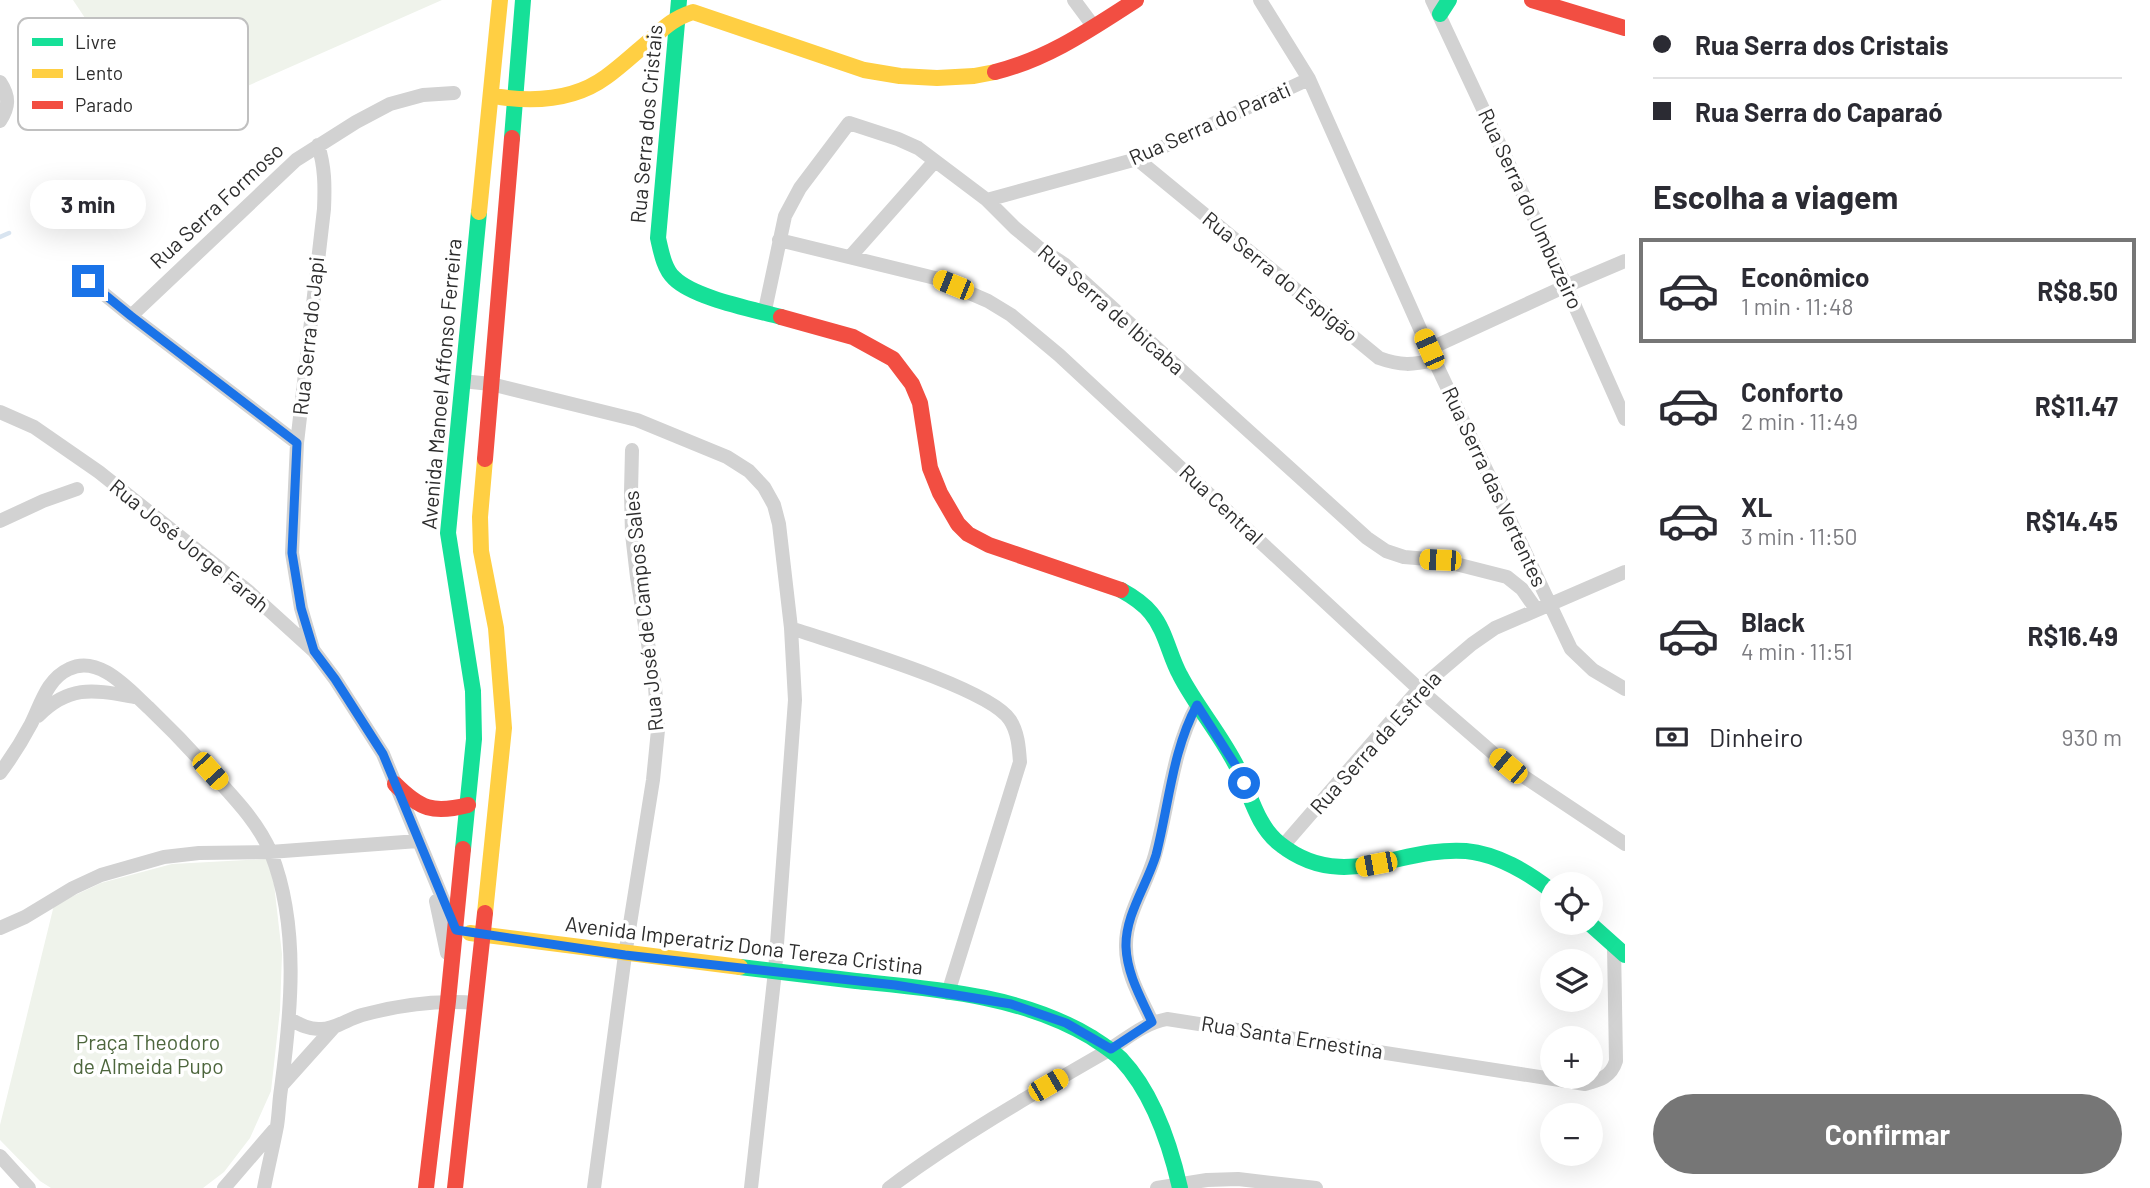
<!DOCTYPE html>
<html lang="pt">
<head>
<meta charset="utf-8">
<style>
	:root { --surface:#fff; --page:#f2f2f3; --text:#2b2b33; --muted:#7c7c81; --line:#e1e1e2; --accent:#767676 }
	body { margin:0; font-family:Barlow,sans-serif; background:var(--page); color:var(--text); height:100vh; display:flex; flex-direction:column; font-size:26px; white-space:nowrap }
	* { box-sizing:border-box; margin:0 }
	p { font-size:23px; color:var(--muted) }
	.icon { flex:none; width:38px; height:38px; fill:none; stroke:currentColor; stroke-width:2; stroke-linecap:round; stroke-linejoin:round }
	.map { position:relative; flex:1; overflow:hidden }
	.panel { display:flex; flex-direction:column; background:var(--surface); width:525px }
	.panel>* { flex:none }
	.top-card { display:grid; align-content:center; height:154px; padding:0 28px; background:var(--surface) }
	.fabs { position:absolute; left:1540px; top:872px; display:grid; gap:14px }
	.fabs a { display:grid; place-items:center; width:63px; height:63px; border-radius:50%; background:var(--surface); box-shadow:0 7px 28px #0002; font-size:35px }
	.end { position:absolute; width:32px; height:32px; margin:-16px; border:9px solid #1a73e8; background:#fff; box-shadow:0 0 0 4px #fff }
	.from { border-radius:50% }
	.bubble { position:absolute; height:49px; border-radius:24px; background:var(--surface); box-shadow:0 7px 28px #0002; font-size:23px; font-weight:700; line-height:49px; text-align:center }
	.car { position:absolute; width:21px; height:42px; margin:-21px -10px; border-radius:9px; box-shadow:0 0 5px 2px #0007; background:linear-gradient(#f5c518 24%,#345 0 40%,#f5c518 0 76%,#345 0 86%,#f5c518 0) }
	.top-card b { display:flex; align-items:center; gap:24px; height:66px; font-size:26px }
	.top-card b+b { border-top:2px solid var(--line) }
	.top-card i { width:18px; height:18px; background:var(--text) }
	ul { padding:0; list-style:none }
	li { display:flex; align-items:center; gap:21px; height:105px; margin:0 14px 10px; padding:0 14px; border:4px solid transparent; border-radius:0px }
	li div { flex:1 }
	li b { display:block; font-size:26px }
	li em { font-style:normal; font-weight:700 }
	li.current { border-color:var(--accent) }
	li>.icon { width:63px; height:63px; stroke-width:1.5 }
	h2 { padding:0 28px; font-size:32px; line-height:84px }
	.pay { display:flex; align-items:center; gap:18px; height:77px; padding:0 28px; font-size:26px }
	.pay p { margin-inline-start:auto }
	.button { display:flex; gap:14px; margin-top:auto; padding:14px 28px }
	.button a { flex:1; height:80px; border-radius:42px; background:var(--accent); color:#fff; font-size:28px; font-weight:700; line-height:80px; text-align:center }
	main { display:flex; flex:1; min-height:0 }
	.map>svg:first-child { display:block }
	.park { fill:#eff3eb }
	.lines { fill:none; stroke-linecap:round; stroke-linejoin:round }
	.stream { stroke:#d8e4f0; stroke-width:4.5 }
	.street { stroke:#d2d2d2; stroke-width:14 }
	.fast { stroke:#16e098; stroke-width:16 }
	.slow { stroke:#ffcf43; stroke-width:16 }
	.jam { stroke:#f24e42; stroke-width:16 }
	.route { stroke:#1a73e8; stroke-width:9 }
	.labels { text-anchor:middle; stroke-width:7; stroke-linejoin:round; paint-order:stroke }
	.street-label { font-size:21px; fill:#2d2d2d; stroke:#fff }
	.park-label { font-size:21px; fill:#4d663d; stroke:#fff }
	.key { fill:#fff; stroke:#c0c0c0; stroke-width:2 }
	.key-label { font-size:19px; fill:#2d2d2d }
</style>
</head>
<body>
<main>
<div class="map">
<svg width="1625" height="1188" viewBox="0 0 1625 1188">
	<rect width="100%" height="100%" fill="#fff"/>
	<path class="park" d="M73 0H442L157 126Z
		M267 859 274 884 282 954 280 1010 271 1091 250 1138 224 1172 203 1188H51L40 1181 0 1140V1125L54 905 101 883 172 864Z"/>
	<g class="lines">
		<path class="stream" d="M0 237 9 233"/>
		<path class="street" d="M1074 0 1094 27
			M1260 0 1309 79 1429 349 1571 649 1593 670 1625 689
			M1432 0 1566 286 1625 419
			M0 82C10 97 9 107 0 121
			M1137 159 1379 358C1401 366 1412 365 1435 360
			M987 200 1137 159 1309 79
			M779 240 935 278 988 301 1011 315 1059 355 1419 689 1508 766 1625 844
			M850 257 935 161
			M88 281 131 316 297 443
			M765 310 785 216 800 188 849 123 898 139 918 148 987 200 1015 228 1038 247 1064 264 1367 538 1386 551 1404 557 1440 560 1507 577 1522 589 1536 609
			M131 316 296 160 356 122 390 104 423 95 454 93
			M1429 349 1566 286 1625 261
			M462 381 491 384 637 420 727 457 749 471 764 487 774 505 779 524 791 628 795 700 775 971 751 1188
			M0 412 34 427 99 472 248 591 314 651 335 679 383 754 454 926
			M0 521 43 501 77 489
			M791 628C834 643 989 687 1010 720 1018 732 1019 748 1020 762L948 993
			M313 649 301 608 292 553 297 443 324 209C325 186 325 167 318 145
			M38 716C70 684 94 690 135 697
			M0 773C12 757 22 741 31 724 41 704 47 679 69 669 99 654 129 690 149 708 172 730 194 753 215 777 236 800 259 824 271 853 300 926 291 1014 281 1089 279 1101 279 1114 277 1126 273 1147 268 1167 264 1188
			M1282 847 1419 689 1472 644 1495 628 1625 572
			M436 901 447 953
			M0 928 25 917 73 888 101 875 164 857 199 853 270 852 418 841
			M290 1019C299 1024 309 1030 321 1029 335 1029 348 1019 362 1015 399 1005 438 1000 476 1003
			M1152 1022C1141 998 1126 974 1126 947 1125 915 1147 885 1155 855 1169 805 1172 751 1197 705
			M282 1085 334 1027
			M0 1156 29 1188
			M224 1188 274 1130
			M594 1188 625 955 653 780 658 730 655 686 637 577 632 534 631 492 632 450
			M889 1188C956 1138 1029 1096 1102 1054 1125 1041 1141 1024 1167 1019L1585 1084C1600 1080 1611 1077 1616 1061L1614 945
			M1157 1188 1207 1180 1238 1179 1316 1188"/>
		<path class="fast" d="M679 0 658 238C661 251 664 269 674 278 694 298 752 309 781 317
			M1440 14 1449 0
			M512 138 523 0
			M1121 590C1132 596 1143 603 1151 613 1166 631 1169 655 1180 675 1197 708 1223 737 1239 771 1251 796 1257 826 1280 844 1343 894 1399 846 1466 851 1498 854 1527 872 1552 891
			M463 849 474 739 473 691 448 533 479 212
			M1588 922 1625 955
			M740 967C779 972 817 976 856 981 935 989 1021 995 1091 1037 1102 1044 1112 1050 1121 1059 1153 1093 1170 1144 1180 1188"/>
		<path class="slow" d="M500 97C536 102 576 99 606 77 620 67 634 54 648 42 664 28 672 19 693 12L864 70 900 76 937 78 974 76 995 72
			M479 212 500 0
			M485 459 480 517 481 551 496 628 504 728 485 913
			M470 933 740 967"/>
		<path class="jam" d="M1532 0 1625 28
			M995 72C1048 59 1091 29 1136 0
			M781 317 853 337 893 359 912 384 920 403 930 468 940 493 958 524 968 534 989 545 1121 590
			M485 459 512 138
			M395 784C420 809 433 814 468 805
			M426 1188 448 1001 463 849
			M455 1188 485 913"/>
	</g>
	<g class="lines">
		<path class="route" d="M88 281 131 316 297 443 292 553 301 608 314 651 335 679 383 754 456 930 625 955 895 985 1011 1004 1066 1023 1111 1049 1152 1022C1141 998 1127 974 1126 947 1125 915 1147 885 1156 855 1169 805 1172 751 1197 705L1236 766 1244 783"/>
	</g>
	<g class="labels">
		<g class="street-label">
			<text transform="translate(647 124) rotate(-85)" y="7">Rua Serra dos Cristais</text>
			<text transform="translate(1210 124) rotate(-24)" y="7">Rua Serra do Parati</text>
			<text transform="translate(217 206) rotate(-43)" y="7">Rua Serra Formoso</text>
			<text transform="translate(1530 209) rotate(65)" y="7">Rua Serra do Umbuzeiro</text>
			<text transform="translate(1280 277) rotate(39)" y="7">Rua Serra do Espigão</text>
			<text transform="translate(1111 310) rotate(41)" y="7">Rua Serra de Ibicaba</text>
			<text transform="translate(309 336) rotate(-84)" y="7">Rua Serra do Japi</text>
			<text transform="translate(442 384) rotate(-85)" y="7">Avenida Manoel Affonso Ferreira</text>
			<text transform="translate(1494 487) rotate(65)" y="7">Rua Serra das Vertentes</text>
			<text transform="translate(1221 505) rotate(43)" y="7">Rua Central</text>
			<text transform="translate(189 546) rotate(39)" y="7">Rua José Jorge Farah</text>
			<text transform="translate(644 611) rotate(-96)" y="7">Rua José de Campos Sales</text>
			<text transform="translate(1376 743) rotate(-48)" y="7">Rua Serra da Estrela</text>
			<text transform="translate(744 946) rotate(7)" y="7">Avenida Imperatriz Dona Tereza Cristina</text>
			<text transform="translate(1292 1038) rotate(9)" y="7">Rua Santa Ernestina</text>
		</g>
		<g class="park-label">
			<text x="148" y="1050">Praça Theodoro<tspan x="148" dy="24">de Almeida Pupo</tspan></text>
		</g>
	</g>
	<rect x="18" y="18" width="230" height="112" rx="10" class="key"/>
	<rect x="32" y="38" width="31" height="8" fill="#16e098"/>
	<rect x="32" y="69" width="31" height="9" fill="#ffcf43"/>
	<rect x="32" y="101" width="31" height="8" fill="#f24e42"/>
	<g class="key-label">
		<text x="75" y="49">Livre</text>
		<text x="75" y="80">Lento</text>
		<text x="75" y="112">Parado</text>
	</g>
</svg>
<div class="fabs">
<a><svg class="icon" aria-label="locate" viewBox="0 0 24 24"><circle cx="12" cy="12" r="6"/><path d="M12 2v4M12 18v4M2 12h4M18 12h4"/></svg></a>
<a><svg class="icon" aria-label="layers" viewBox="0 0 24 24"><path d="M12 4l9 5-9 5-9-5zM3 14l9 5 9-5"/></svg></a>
<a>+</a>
<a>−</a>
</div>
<i class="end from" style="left:1244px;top:783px"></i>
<i class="end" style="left:88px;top:281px"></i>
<div class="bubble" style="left:30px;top:180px;width:116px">3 min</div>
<i class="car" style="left:953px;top:285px;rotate:292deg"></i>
<i class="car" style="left:1429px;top:349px;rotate:336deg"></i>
<i class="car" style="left:1440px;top:560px;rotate:272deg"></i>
<i class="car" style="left:1508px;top:766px;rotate:310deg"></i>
<i class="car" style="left:210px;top:771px;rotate:138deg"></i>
<i class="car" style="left:1376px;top:864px;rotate:259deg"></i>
<i class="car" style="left:1048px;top:1085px;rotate:60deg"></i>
</div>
<section class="panel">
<div class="top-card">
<b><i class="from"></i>Rua Serra dos Cristais</b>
<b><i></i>Rua Serra do Caparaó</b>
</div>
<h2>Escolha a viagem</h2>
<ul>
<li class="current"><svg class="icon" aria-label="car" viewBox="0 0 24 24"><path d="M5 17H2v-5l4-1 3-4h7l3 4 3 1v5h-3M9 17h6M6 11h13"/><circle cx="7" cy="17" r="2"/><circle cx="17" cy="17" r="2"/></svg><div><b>Econômico</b><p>1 min · 11:48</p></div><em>R$8.50</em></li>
<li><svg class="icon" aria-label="car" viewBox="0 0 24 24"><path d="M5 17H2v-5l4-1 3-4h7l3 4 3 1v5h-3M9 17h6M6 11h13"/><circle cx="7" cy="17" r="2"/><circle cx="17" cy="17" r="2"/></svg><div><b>Conforto</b><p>2 min · 11:49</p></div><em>R$11.47</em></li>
<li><svg class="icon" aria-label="car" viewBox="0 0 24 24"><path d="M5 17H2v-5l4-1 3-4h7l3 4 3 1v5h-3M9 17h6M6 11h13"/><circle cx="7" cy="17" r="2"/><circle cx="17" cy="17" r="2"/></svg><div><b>XL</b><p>3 min · 11:50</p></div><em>R$14.45</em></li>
<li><svg class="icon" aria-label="car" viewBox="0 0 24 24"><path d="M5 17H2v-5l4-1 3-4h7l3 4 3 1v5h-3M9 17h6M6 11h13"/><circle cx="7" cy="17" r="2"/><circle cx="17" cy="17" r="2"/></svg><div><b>Black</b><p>4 min · 11:51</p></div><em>R$16.49</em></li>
</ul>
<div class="pay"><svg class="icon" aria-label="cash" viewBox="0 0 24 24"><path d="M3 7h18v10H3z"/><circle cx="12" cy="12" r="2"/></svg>Dinheiro<p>930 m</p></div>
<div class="button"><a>Confirmar</a></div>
</section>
</main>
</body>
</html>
